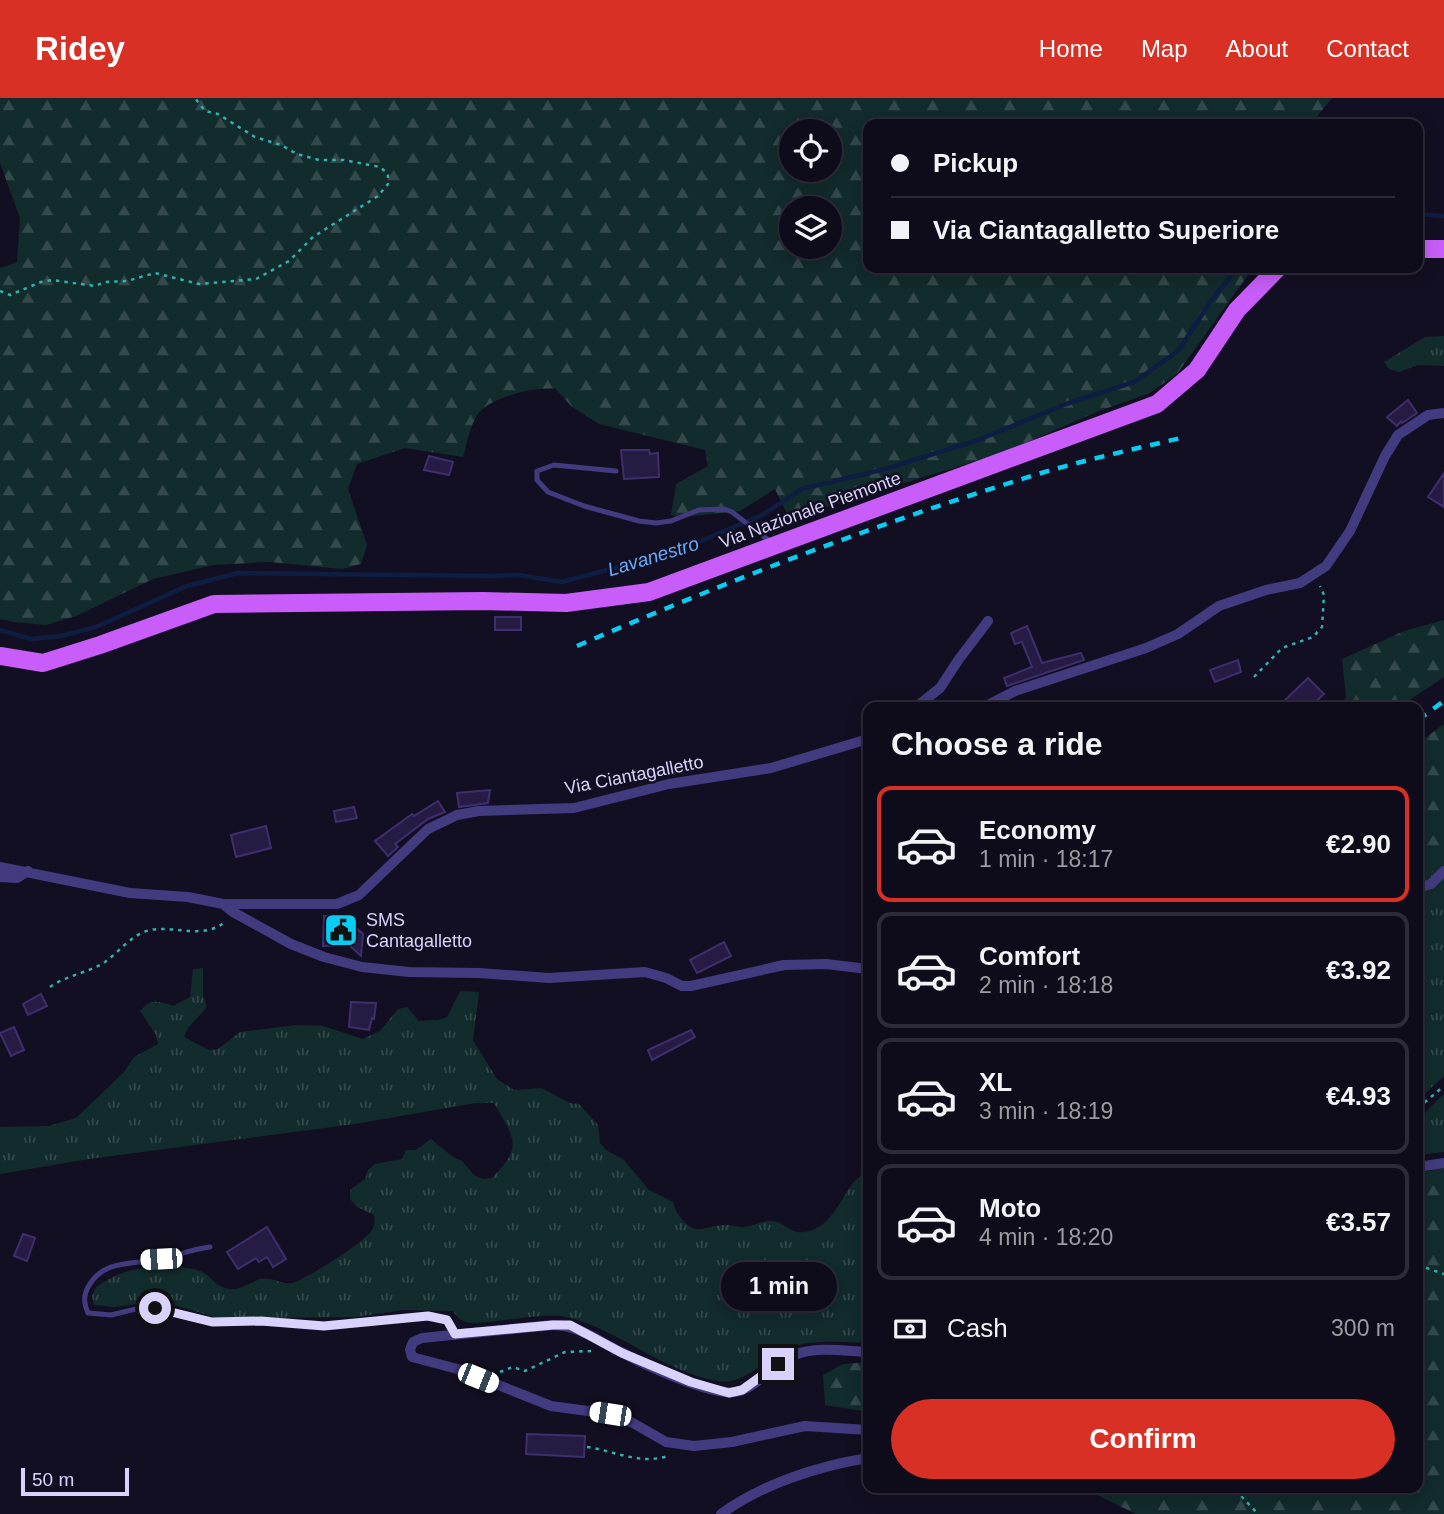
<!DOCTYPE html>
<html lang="en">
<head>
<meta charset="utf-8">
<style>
	:root { --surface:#0e0b1a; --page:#171423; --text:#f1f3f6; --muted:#9b9ba2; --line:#2e2b39; --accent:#d93025 }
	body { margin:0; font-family:Arial,sans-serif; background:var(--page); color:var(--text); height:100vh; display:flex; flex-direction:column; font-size:26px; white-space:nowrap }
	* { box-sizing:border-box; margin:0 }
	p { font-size:23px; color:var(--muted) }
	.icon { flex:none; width:38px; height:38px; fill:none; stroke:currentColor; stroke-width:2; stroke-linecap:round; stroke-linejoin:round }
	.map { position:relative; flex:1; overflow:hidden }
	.side { position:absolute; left:863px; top:604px; width:560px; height:791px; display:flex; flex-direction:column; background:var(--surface); border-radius:14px; box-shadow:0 4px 18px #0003,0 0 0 2px var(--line) }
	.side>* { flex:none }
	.hud { position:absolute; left:863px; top:21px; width:560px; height:154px; border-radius:14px; box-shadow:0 4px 18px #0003,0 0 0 2px var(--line); display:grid; align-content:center; height:154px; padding:0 28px; background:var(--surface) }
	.fabs { position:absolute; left:779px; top:21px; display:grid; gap:14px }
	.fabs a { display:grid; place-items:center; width:63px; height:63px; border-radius:50%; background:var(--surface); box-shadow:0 4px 18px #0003,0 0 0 2px var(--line); font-size:35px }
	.scale { position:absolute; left:21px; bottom:18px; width:108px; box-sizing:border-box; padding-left:7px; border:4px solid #d9d2fd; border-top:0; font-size:19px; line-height:24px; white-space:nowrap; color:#d9d2fd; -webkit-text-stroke:5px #130f22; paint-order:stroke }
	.end { position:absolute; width:32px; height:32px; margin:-16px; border:9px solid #d9d2fd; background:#111; box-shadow:0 0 0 4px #111 }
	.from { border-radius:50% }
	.bubble { position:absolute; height:49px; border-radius:24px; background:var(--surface); box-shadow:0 4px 18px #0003,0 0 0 2px var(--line); font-size:23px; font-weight:600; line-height:49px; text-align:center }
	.car { position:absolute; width:21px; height:42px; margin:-21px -10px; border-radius:9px; box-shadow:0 0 5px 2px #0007; background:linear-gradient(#fff 24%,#345 0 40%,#fff 0 76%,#345 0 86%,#fff 0) }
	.hud b { display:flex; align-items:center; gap:24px; height:66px; font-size:26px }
	.hud b+b { border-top:2px solid var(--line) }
	.hud i { width:18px; height:18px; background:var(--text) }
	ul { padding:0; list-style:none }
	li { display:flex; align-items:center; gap:21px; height:116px; margin:0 14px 10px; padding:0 14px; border:4px solid var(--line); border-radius:14px }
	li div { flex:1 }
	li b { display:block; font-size:26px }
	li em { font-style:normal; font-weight:600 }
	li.selected { border-color:var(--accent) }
	li>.icon { width:63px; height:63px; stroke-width:1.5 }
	h2 { padding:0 28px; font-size:32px; line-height:84px }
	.pay { display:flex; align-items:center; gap:18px; height:77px; padding:0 28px; font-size:26px }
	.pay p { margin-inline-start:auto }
	.action { display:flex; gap:14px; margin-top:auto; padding:14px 28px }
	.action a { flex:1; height:80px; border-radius:42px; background:var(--accent); color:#fff; font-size:28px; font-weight:600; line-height:80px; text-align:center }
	header { display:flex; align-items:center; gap:42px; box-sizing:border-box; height:98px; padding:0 35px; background:var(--accent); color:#fff }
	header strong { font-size:33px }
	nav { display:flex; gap:38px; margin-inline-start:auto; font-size:24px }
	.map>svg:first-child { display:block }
	.grass { fill:url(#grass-tufts) }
	.forest { fill:url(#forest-firs); fill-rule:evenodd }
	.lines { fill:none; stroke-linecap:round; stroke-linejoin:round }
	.stream { stroke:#0d1e42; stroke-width:4.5 }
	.building { fill:#261b43; stroke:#3f2e6e; stroke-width:2 }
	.path { stroke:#33b0b0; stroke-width:2.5; stroke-dasharray:3.5 5; stroke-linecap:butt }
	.service { stroke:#423b80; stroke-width:5 }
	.minor { stroke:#423b80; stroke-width:10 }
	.primary { stroke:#c85df9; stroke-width:18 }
	.rail { stroke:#09ccf2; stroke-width:4.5; stroke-dasharray:10 9; stroke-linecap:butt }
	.route { stroke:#d9d2fd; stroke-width:9 }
	.labels { text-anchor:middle; stroke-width:5; stroke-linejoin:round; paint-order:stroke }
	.street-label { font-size:18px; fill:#d9d2fd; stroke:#130f22 }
	.poi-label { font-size:18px; fill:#d9d2fd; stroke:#130f22; text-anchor:start }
	.water-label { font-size:19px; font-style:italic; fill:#64abf9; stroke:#130f22 }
</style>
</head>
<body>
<header>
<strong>Ridey</strong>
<nav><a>Home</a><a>Map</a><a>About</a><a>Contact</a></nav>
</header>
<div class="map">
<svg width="1444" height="1416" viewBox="0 0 1444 1416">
	<defs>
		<pattern id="grass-tufts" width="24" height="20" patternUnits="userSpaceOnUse" patternTransform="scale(1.75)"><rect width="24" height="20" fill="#122b2c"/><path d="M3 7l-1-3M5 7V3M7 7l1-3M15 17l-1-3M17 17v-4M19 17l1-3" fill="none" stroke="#34494c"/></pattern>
		<pattern id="forest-firs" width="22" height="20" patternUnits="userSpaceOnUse" patternTransform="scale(1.75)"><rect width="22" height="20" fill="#122b2c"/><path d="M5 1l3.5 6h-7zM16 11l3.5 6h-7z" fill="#34494c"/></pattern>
	</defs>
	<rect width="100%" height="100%" fill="#130f22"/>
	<path class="grass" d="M1444 238V268L1418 267 1399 274 1389 271 1384 264 1425 239Z
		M1444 763V978L1418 1002V782L1426 780Z
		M203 870V899L207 908C200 920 188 925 184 939L209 952 218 951 240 934 298 927 323 928 363 941 380 933 398 911 407 909 419 923 439 922 447 919 460 893 479 894 473 942 497 981 514 992 541 990 570 1005 579 1006 598 1027 600 1045 606 1052 624 1062 649 1092 673 1104C675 1114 685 1129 696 1131 705 1132 715 1127 723 1127 730 1126 737 1130 744 1129 753 1128 761 1123 770 1123 787 1122 789 1142 815 1131 842 1118 847 1078 868 1075V1245C845 1244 810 1241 789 1250 764 1259 747 1288 718 1283 662 1274 617 1229 562 1218 545 1215 496 1224 477 1225 465 1225 459 1223 453 1213L403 1212 356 1219 218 1220 161 1203 114 1209 94 1207 92 1198 96 1189C106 1182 118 1176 129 1173 145 1168 190 1166 204 1175 213 1181 217 1190 230 1191 241 1192 250 1185 260 1181 271 1178 282 1187 292 1185 305 1182 365 1144 372 1132 375 1127 375 1123 374 1117L357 1109 350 1101V1092L365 1081 368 1072 375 1066 402 1061 406 1052H416L431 1041 453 1059 462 1063 474 1077 483 1081 492 1080C524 1048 514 1040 494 1005H475L355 1026 89 1061 0 1076V1029L49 1028 76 1020 124 974 134 959 158 946 156 937 140 913C151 900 158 903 173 908L190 899 193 871Z
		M1444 996V1054L1418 1057C1414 1025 1421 1017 1444 996Z"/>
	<path class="forest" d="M0 0H1332L1311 26H868V170H1253L1177 276 1148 296 1099 313 1002 355 833 407 788 418 775 391 740 413 683 419 671 417 676 386 708 368 705 352 599 326 571 308 556 291C536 288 490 299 478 316 470 327 467 346 463 359L405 350 357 366 348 391 367 447 361 466 342 471 270 464 213 467 153 481 76 518 46 527 14 524 0 521V170L17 164 20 120 0 65ZM791 33H830V72H791ZM791 110H830V149H791Z
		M1444 522V579L1399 609H1341L1346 599 1342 561 1404 533Z
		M1444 626V763L1426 780 1418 782V645Z
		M1444 1070V1416H1136L1083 1390H1418V1075Z
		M868 1264V1314L825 1307 823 1277 843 1266Z"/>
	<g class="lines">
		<path class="stream" d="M1418 116 1444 118
			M0 532 31 541 61 538 96 529 187 488 238 475 491 478 519 477 562 484 678 453 762 417 802 391 885 371 978 342 1066 306 1134 284 1178 253 1211 203 1237 170"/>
	</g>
	<path class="building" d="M1408 302 1417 315 1402 325 1401 323 1397 328 1387 319Z
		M621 352H649L650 356 658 355 659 379 624 381Z
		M429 358 453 364 449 377 424 372Z
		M1444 375V409L1428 399Z
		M495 519H521V532H495Z
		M1027 528 1042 565 1081 555 1084 562 1007 588 1004 580 1032 569 1022 544 1015 546 1011 535Z
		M1238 562 1241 574 1215 584 1210 572Z
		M1308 580 1324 596 1310 609H1278Z
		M490 692 488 705 459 709 457 695Z
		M438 703 445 714 428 721 395 746 398 749 388 758 375 743 412 716 414 718Z
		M354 709 357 720 336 724 334 713Z
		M266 728 271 750 236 759 231 737Z
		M324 818H354V828L363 836 361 858 349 847 323 848Z
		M724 844 731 858 697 875 690 862Z
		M41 896 47 908 28 917 23 906Z
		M351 904 376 905 374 921 372 920 369 932 349 929Z
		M14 929 24 952 11 958 0 935Z
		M691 932 695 939 652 962 648 952Z
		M267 1129 286 1161 273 1169 267 1159 259 1164 256 1160 238 1171 227 1154Z
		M23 1136 35 1140 27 1163 14 1158Z
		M527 1336 585 1338 584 1359 526 1356Z"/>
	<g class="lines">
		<path class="path" d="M0 193 10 197 41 184 52 182 95 188 105 184 127 183 155 175 199 186 256 181 289 163 313 139 378 98 388 86V76L380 69 344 62H319L297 56 281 47 255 39 218 16 205 13 195 0
			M1254 579 1282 550 1313 539 1322 529 1324 497 1320 488
			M50 889C67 877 88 875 105 864 119 854 132 836 150 832 175 827 202 842 225 824
			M1418 1010 1444 988
			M1418 1167 1444 1176
			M500 1274 513 1269 525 1273 565 1254 592 1253
			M587 1349C615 1353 639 1367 668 1358
			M1239 1390 1242 1399 1258 1416"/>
		<path class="service" d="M616 373 554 367 537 373V382L548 394 584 408 639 423 656 425 671 423 699 412 724 411 732 414 771 444
			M210 1149C193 1151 178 1157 162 1161 134 1167 104 1160 88 1189 83 1199 84 1205 88 1215L111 1217 136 1211 155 1210 212 1224 261 1223 324 1228 428 1218 447 1222 455 1236"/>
		<path class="minor" d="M916 609 940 590 959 561 988 523
			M984 609 1015 593 1146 550 1178 536 1219 508 1266 492 1300 485 1326 468 1350 433 1385 358 1398 337 1428 317 1444 315
			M0 769 130 795 188 799 223 806H337L359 797 428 731 457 717 479 713 574 710 669 686 771 670 868 641
			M0 779 17 780 28 773
			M1418 790 1431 786 1444 773
			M223 806 233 814 291 846 324 859 362 869 409 874 479 875 549 880 645 874 666 880 682 888H691L784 867 826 866 868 871
			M1418 1069 1444 1065
			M868 1254C844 1253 817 1248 794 1257 771 1266 753 1298 725 1294 696 1290 647 1268 621 1254 596 1242 581 1228 553 1227L422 1240 413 1244 410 1252 412 1259 461 1272 551 1308 610 1316 633 1325 666 1344 694 1348 732 1344 805 1328 868 1332
			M721 1416C762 1386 818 1368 868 1360"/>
		<path class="primary" d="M1418 151H1444
			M0 558 43 565 100 547 214 506 483 503 566 505 649 494 1157 306 1197 272 1237 212 1278 170"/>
		<path class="rail" d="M577 548C721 486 867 429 1016 383 1070 365 1126 353 1181 340
			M1418 622 1444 603"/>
	</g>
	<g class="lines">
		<path class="route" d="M155 1210 212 1224 261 1223 324 1228 428 1218 447 1222 455 1236 553 1227H570L622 1255 691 1284 729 1295 742 1292 778 1266"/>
	</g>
	<defs>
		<g id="civic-square" transform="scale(1.75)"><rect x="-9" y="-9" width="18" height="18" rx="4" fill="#09ccf2" stroke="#130f22"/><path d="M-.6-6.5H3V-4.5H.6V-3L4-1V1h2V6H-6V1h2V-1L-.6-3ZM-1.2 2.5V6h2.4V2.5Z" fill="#111"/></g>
	</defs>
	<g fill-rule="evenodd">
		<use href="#civic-square" x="341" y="832"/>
	</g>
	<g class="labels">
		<g class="street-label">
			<text transform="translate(810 412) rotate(-20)" y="6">Via Nazionale Piemonte</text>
			<text transform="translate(634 677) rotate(-11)" y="6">Via Ciantagalletto</text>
		</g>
		<g class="poi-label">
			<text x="366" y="828">SMS<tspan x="366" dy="21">Cantagalletto</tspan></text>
		</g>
		<g class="water-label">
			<text transform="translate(653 458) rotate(-17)" y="7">Lavanestro</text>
		</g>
	</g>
</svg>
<div class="fabs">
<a><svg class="icon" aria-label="locate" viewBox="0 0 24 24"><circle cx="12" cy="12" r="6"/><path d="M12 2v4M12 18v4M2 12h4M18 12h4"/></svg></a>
<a><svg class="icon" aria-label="layers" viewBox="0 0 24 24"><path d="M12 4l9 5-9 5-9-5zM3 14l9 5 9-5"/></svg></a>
</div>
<div class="scale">50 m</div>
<i class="end from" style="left:155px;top:1210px"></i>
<i class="end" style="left:778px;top:1266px"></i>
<div class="bubble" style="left:721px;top:1164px;width:116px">1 min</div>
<i class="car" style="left:161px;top:1161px;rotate:267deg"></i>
<i class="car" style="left:478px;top:1280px;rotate:112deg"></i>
<i class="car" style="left:610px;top:1316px;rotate:279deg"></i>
<div class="hud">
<b><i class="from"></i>Pickup</b>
<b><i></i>Via Ciantagalletto Superiore</b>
</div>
<section class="side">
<h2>Choose a ride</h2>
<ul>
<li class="selected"><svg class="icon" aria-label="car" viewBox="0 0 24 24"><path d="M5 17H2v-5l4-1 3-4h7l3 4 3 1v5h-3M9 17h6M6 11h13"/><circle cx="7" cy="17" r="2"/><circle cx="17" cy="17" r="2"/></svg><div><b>Economy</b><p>1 min · 18:17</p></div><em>€2.90</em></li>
<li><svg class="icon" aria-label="car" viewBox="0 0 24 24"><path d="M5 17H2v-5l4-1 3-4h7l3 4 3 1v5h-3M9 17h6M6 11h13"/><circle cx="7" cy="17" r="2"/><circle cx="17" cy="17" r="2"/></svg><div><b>Comfort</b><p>2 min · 18:18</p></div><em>€3.92</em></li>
<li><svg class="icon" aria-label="car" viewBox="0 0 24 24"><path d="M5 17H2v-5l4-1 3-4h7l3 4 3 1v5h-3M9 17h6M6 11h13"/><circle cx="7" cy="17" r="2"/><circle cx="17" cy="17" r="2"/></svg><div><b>XL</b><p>3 min · 18:19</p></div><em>€4.93</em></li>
<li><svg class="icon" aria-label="car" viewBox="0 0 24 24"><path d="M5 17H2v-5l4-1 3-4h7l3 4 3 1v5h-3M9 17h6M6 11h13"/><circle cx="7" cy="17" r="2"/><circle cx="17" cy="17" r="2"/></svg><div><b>Moto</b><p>4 min · 18:20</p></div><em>€3.57</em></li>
</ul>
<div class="pay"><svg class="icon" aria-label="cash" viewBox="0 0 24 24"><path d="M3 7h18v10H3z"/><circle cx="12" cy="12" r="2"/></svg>Cash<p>300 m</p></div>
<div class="action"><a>Confirm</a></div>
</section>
</div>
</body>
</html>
